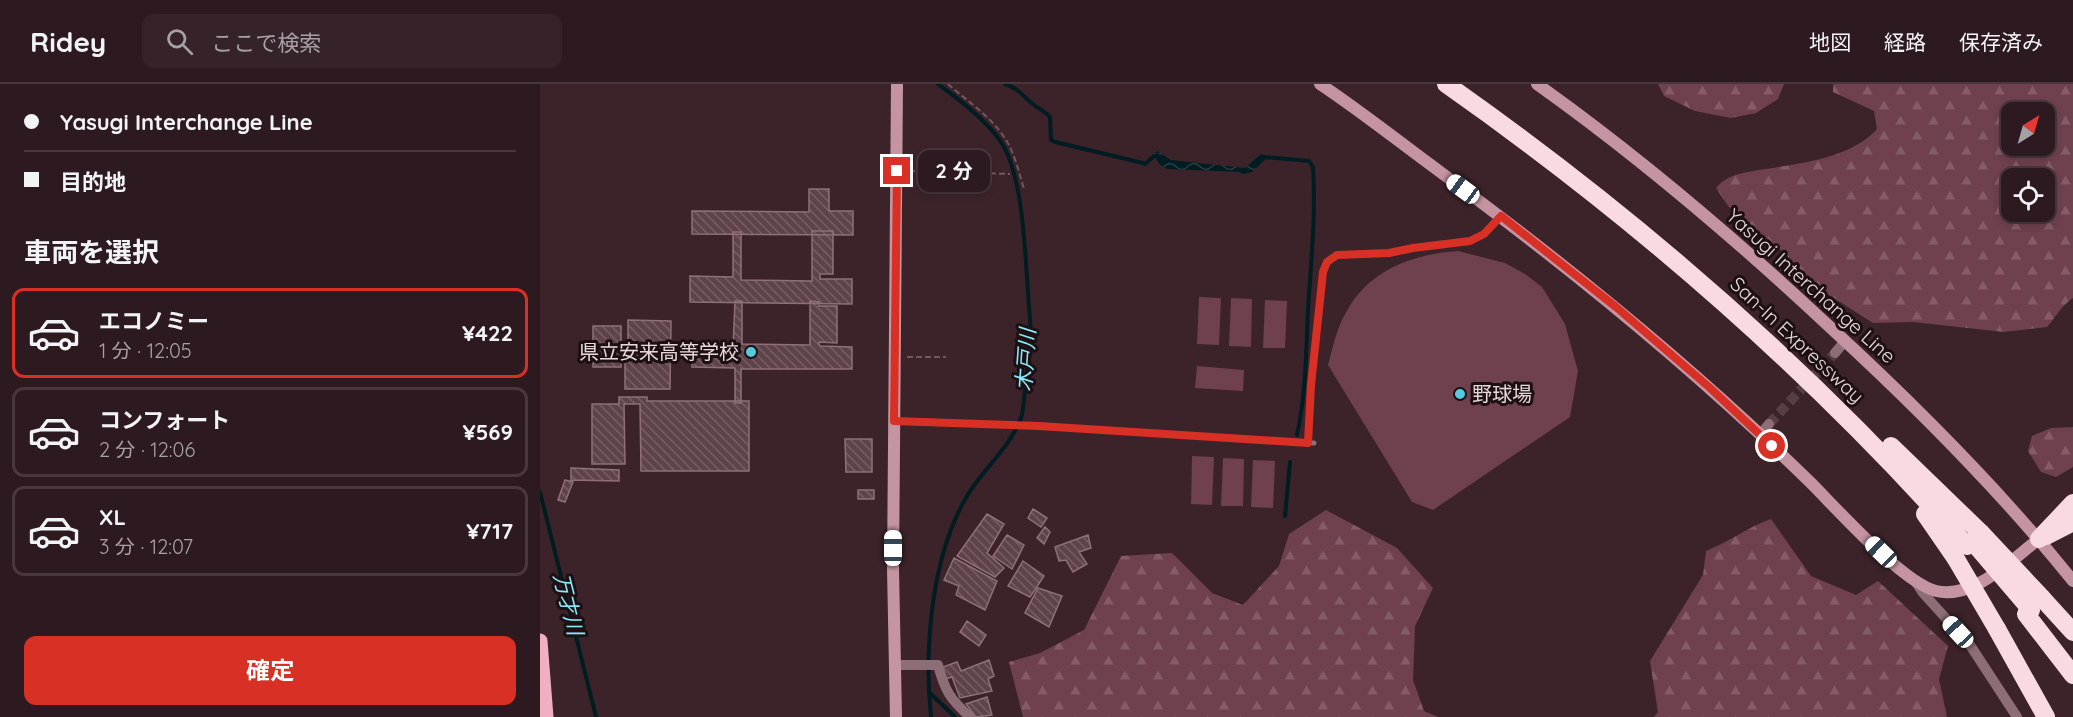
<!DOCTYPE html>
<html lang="ja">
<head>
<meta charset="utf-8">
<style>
	:root { --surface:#2d1a20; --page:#352329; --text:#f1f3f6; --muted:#a7a1a5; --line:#48383e; --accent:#d93025 }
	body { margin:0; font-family:Quicksand,"Noto Sans JP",sans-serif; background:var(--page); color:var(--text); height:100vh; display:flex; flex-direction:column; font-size:22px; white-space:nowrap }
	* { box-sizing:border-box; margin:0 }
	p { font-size:20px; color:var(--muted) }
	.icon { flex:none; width:33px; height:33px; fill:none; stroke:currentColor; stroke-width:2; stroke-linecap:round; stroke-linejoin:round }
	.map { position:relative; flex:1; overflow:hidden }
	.drawer { display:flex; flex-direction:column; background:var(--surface); width:540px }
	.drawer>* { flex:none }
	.top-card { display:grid; align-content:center; height:132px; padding:0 24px; background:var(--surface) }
	.needle { width:39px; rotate:37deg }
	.buttons { position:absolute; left:1461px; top:18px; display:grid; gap:12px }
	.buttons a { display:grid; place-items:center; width:54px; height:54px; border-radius:12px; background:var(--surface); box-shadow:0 3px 9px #0003,0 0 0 2px var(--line); font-size:30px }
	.end { position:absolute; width:27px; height:27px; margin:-14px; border:8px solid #d93025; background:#fff; box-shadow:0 0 0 3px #fff }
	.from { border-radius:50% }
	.bubble { position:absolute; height:42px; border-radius:12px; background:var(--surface); box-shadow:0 3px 9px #0003,0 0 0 2px var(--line); font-size:20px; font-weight:700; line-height:42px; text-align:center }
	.car { position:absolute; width:18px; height:36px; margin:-18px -9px; border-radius:8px; box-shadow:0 0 4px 2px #0007; background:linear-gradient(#fff 24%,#345 0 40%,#fff 0 76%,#345 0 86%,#fff 0) }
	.top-card b { display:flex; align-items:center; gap:21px; height:57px; font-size:22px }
	.top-card b+b { border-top:2px solid var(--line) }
	.top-card i { width:15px; height:15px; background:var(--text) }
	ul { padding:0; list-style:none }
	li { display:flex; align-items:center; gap:18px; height:90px; margin:0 12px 9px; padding:0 12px; border:3px solid var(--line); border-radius:12px }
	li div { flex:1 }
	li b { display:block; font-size:22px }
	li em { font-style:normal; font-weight:700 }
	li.active { border-color:var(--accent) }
	li>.icon { width:54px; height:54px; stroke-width:1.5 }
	h2 { padding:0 24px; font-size:27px; line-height:72px }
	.primary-button { display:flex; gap:12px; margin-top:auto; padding:12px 24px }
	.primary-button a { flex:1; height:69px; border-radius:12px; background:var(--accent); color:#fff; font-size:24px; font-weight:700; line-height:69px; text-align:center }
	header { display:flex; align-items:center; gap:36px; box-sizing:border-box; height:84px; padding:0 30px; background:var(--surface); border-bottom:2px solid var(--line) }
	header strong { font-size:28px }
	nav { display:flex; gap:33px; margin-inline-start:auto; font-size:21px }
	.search { width:420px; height:54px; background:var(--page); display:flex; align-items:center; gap:15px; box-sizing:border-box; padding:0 21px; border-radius:12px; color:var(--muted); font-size:22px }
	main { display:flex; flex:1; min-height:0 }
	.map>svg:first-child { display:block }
	.green { fill:#6f404e }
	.forest { fill:url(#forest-firs); fill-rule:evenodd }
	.water { fill:url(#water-waves) }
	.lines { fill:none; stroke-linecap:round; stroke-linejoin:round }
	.stream { stroke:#011d22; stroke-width:4 }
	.building { fill:url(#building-back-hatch); stroke:#8f7078; stroke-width:1.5 }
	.street-tunnel { stroke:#563e45; stroke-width:10; stroke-dasharray:10 5; stroke-linecap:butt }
	.path { stroke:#70595f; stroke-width:2; stroke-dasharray:6 3; stroke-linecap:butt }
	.lane { stroke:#8d6e76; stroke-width:5 }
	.street { stroke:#8d6e76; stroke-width:10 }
	.secondary { stroke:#c594a1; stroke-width:12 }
	.primary { stroke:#f0b0c1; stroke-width:15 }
	.highway { stroke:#f9dae2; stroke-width:18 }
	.highway-bridge { stroke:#f9dae2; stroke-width:18 }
	.route { stroke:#d93025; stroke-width:8 }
	.poi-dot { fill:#55cadf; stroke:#1c1013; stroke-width:2 }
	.labels { text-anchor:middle; stroke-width:6; stroke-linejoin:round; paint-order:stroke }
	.street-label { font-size:20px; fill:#e8d7db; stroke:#1c1013 }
	.poi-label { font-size:20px; fill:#e8d7db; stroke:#1c1013; text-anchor:end }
	.water-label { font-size:21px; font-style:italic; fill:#87e9fc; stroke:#1c1013 }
</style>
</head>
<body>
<header>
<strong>Ridey</strong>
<div class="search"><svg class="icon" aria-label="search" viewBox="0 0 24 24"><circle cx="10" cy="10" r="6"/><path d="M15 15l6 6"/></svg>ここで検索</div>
<nav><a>地図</a><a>経路</a><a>保存済み</a></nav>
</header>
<main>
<section class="drawer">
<div class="top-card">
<b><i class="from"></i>Yasugi Interchange Line</b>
<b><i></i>目的地</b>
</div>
<h2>車両を選択</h2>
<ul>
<li class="active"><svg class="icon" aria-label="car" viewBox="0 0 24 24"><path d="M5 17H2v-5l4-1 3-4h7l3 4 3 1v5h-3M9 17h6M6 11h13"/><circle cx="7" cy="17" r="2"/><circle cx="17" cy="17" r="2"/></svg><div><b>エコノミー</b><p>1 分 · 12:05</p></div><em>¥422</em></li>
<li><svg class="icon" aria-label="car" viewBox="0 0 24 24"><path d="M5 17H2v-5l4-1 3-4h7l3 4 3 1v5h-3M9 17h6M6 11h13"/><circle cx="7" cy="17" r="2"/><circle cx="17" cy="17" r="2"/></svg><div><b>コンフォート</b><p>2 分 · 12:06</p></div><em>¥569</em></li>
<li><svg class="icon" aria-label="car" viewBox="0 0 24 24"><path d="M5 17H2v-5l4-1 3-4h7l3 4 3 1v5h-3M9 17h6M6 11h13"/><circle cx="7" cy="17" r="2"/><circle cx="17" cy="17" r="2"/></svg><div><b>XL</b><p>3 分 · 12:07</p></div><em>¥717</em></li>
</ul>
<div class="primary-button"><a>確定</a></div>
</section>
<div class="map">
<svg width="1533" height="633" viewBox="0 0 1533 633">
	<defs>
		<pattern id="forest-firs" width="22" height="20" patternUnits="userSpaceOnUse" patternTransform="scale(1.5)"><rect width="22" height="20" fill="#6f404e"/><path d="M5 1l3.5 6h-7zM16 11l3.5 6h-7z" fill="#845b67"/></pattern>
		<pattern id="water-waves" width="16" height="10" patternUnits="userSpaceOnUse" patternTransform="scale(1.5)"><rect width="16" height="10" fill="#011d22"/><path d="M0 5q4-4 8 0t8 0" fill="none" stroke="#263d42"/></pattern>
		<pattern id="building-back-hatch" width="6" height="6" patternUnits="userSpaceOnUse" patternTransform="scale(1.5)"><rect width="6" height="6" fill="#5f434a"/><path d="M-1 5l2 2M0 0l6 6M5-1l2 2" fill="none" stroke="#765d64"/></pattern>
	</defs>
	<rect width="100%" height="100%" fill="#3c232a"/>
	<path class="green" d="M918 167 965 179 985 190 1002 203 1025 240 1038 287 1030 333 893 426 872 418 788 281C793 262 797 242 808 225 831 185 874 170 918 167Z
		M659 213 681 214 679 261 657 260Z
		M691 214 712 215 711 263 689 262Z
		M725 216 747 217 745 264H723Z
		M657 282 704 286 703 307 655 304Z
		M652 372 674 373 672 421 651 420Z
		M683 374 704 375 703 422H681Z
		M713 376 735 377 733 424 711 423Z"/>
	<path class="forest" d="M1118 0H1244L1238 15 1216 29 1191 34 1155 27 1124 12Z
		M1293 0H1533V214C1521 222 1516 233 1507 243L1464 248 1373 238 1333 239 1270 199 1240 165 1188 122 1176 104C1188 89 1208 88 1226 85 1262 79 1311 74 1337 45L1334 27 1293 8ZM1504 28V62H1472V28ZM1504 94V128H1472V94Z
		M1533 343V383L1516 393 1501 388 1488 367 1492 352 1511 344Z
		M786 426 857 464 893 504 875 542 873 596 884 627 898 633H483L469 578 500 569 544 546 581 472 632 469 672 509 703 521 739 482 749 450Z
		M1231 435 1271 492 1316 511 1338 497 1408 562 1399 595 1407 633H1114L1118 628 1110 577 1163 491 1166 467C1189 458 1208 443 1231 435Z"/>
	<path class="water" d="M617 67 631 76 705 84 721 70 728 73 712 88 703 90 699 88 627 85C620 82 616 77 614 69Z"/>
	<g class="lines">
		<path class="stream" d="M465 0C480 5 482 12 494 21 499 25 506 28 510 33L511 56 515 58 603 79 605 80 614 72H618
			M723 73 769 77 773 83C776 130 771 179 768 226 766 268 766 310 757 351
			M0 408 56 633
			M745 432 750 378
			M390 609 415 633
			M391 633C384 565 391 473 427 412 443 385 469 365 481 334 484 325 484 313 485 303 486 288 490 273 491 258 491 242 489 225 488 208 485 169 483 90 461 58 447 37 419 15 398 0"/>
	</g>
	<path class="building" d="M269 105H289V127H313V151L152 150V127L269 128Z
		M272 147H293V190H280V195H312V220L150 218V192L193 193V148H201V196L272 197Z
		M195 217H202V260L270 261V217L279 218V222H297V259L279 258V260L280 262 312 263V285H201V319H195V284L152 283V264H193Z
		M88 236 131 237 130 305H85V261H88Z
		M53 242H81V283H53Z
		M79 313H107V317H209V387H101L100 320H84L85 380H52V320H79Z
		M305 355H332V388H306Z
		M31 384 79 386V397L31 396Z
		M25 396 33 398 25 418 18 416Z
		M318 406H334V415H318Z
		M493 425 507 434 501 443 488 434Z
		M447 430 464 440 447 469 464 484 455 493 417 472Z
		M505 443 510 448 504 460 497 454Z
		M467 451 484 461 472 485 453 472Z
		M548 451 551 464 539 468 547 480 533 488 526 476 519 477 515 463Z
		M414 474 457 497 445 526 416 511 419 502 404 496Z
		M483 477 504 492 490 513 468 502Z
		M498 504 522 512 509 543 485 529Z
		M427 537 446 551 439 562 420 548Z
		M449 576 454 592 448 595 452 607 420 614 412 593 405 595 403 583 417 578 421 587Z
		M447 613 452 631 436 633 426 620Z"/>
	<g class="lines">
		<path class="street-tunnel" d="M1229 340 1295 269"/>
		<path class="path" d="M408 0C427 17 453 34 466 56 475 70 479 89 484 105
			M369 87 470 90
			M367 273H406"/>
		<path class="lane" d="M354 337 499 342 774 359
			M768 359 771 301 783 188 787 178 797 171 849 169 873 164 930 157 944 150 959 134"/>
		<path class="street" d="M1295 269 1305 257
			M1220 351 1229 340
			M1375 497 1383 509 1430 561 1477 633
			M354 581H398C405 607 410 615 430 633"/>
		<path class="secondary" d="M780 0C822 28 862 60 903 90 1032 185 1156 286 1271 399 1297 425 1363 499 1396 507 1433 516 1471 476 1499 455
			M997 0C1101 74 1198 157 1291 244 1377 323 1460 406 1533 497
			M356 633 353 485 357 0"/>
		<path class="primary" d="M0 557 6 633"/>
		<path class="highway" d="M906 0C1097 134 1272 287 1427 462
			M1351 362 1441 449
			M1385 430 1416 475
			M1506 452 1533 438
			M1499 455 1533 419
			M1502 514 1533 548
			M1486 530 1533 591
			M1457 545 1506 633"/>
		<path class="highway-bridge" d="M1441 449 1502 514
			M1432 457 1491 526
			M1416 475 1457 545"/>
	</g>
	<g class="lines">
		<path class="route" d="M357 87 354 337 499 342 768 359 771 301 783 188 787 178 797 171 849 169 873 164 930 157 944 150 961 132 1076 223 1169 303 1232 362"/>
	</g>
	<g class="poi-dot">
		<circle cx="211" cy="268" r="6"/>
		<circle cx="920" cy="310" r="6"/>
	</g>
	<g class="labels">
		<g class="street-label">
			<text transform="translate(1271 202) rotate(42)" y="7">Yasugi Interchange Line</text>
			<text transform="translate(1257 256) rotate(43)" y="7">San-In Expressway</text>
		</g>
		<g class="poi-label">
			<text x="199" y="275">県立安来高等学校</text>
			<text x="932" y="317" text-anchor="start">野球場</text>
		</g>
		<g class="water-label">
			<text transform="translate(486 276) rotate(-86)" y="7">木戸川</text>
			<text transform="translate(28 520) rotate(76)" y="7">万才川</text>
		</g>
	</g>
</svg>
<div class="buttons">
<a><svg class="needle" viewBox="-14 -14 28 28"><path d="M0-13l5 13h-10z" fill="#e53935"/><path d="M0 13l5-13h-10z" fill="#a7a1a5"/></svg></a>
<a><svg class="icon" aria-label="locate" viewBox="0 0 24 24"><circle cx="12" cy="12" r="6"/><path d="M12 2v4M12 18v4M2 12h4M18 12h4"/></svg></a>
</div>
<i class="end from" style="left:1232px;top:362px"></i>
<i class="end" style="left:357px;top:87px"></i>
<div class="bubble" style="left:378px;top:66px;width:72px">2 分</div>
<i class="car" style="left:923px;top:105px;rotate:306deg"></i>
<i class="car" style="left:353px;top:464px;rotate:0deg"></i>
<i class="car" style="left:1341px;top:468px;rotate:314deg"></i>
<i class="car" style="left:1418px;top:548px;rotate:317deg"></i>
</div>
</main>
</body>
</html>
